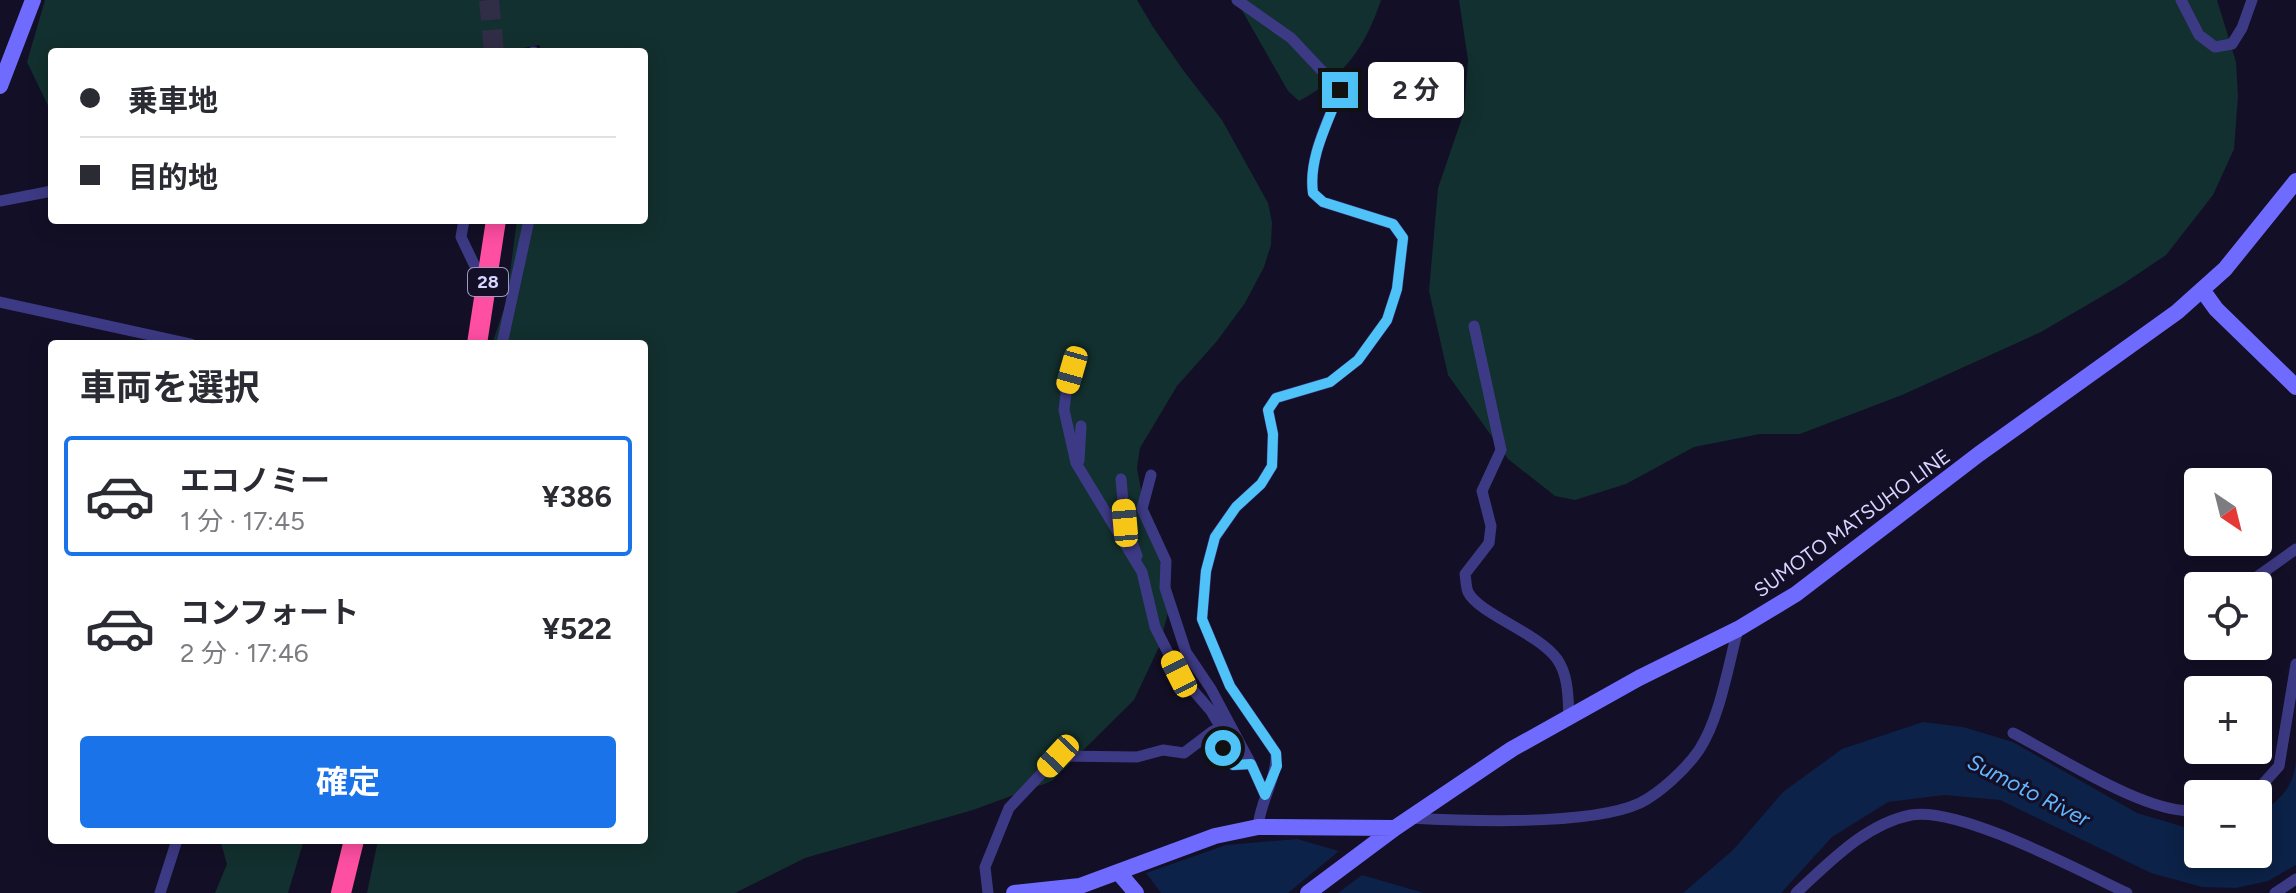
<!DOCTYPE html>
<html lang="ja">
<head>
<meta charset="utf-8">
<style>
	:root { --surface:#fff; --page:#f2f2f3; --text:#2b2b33; --muted:#7c7c81; --line:#e1e1e2; --accent:#1a73e8 }
	body { margin:0; font-family:Figtree,"Noto Sans JP",sans-serif; background:var(--page); color:var(--text); height:100vh; display:flex; flex-direction:column; font-size:30px; white-space:nowrap }
	* { box-sizing:border-box; margin:0 }
	p { font-size:26px; color:var(--muted) }
	.icon { flex:none; width:44px; height:44px; fill:none; stroke:currentColor; stroke-width:2; stroke-linecap:round; stroke-linejoin:round }
	.map { position:relative; flex:1; overflow:hidden }
	.drawer { position:absolute; left:48px; top:340px; width:600px; height:504px; display:flex; flex-direction:column; background:var(--surface); border-radius:8px; box-shadow:0 4px 20px #0003 }
	.drawer>* { flex:none }
	.guide { position:absolute; left:48px; top:48px; width:600px; height:176px; border-radius:8px; box-shadow:0 4px 20px #0003; display:grid; align-content:center; height:176px; padding:0 32px; background:var(--surface) }
	.needle { width:52px; rotate:145deg }
	.fabs { position:absolute; left:2184px; top:468px; display:grid; gap:16px }
	.fabs a { display:grid; place-items:center; width:88px; height:88px; border-radius:8px; background:var(--surface); box-shadow:0 4px 20px #0003; font-size:40px }
	.end { position:absolute; width:36px; height:36px; margin:-18px; border:10px solid #4fc3f7; background:#111; box-shadow:0 0 0 4px #111 }
	.from { border-radius:50% }
	.bubble { position:absolute; height:56px; border-radius:8px; background:var(--surface); box-shadow:0 4px 20px #0003; font-size:26px; font-weight:700; line-height:56px; text-align:center }
	.car { position:absolute; width:24px; height:48px; margin:-24px -12px; border-radius:10px; box-shadow:0 0 6px 2px #0007; background:linear-gradient(#f5c518 24%,#345 0 40%,#f5c518 0 76%,#345 0 86%,#f5c518 0) }
	.guide b { display:flex; align-items:center; gap:28px; height:76px; font-size:30px }
	.guide b+b { border-top:2px solid var(--line) }
	.guide i { width:20px; height:20px; background:var(--text) }
	ul { padding:0; list-style:none }
	li { display:flex; align-items:center; gap:24px; height:120px; margin:0 16px 12px; padding:0 16px; border:4px solid transparent; border-radius:8px }
	li div { flex:1 }
	li b { display:block; font-size:30px }
	li em { font-style:normal; font-weight:700 }
	li.active { border-color:var(--accent) }
	li>.icon { width:72px; height:72px; stroke-width:1.5 }
	h2 { padding:0 32px; font-size:36px; line-height:96px }
	.cta { display:flex; gap:16px; margin-top:auto; padding:16px 32px }
	.cta a { flex:1; height:92px; border-radius:8px; background:var(--accent); color:#fff; font-size:32px; font-weight:700; line-height:92px; text-align:center }
	.map>svg:first-child { display:block }
	.green { fill:#12302f }
	.water { fill:#0c2248 }
	.lines { fill:none; stroke-linecap:round; stroke-linejoin:round }
	.highway-tunnel { stroke:#312d47; stroke-width:20; stroke-dasharray:20 10; stroke-linecap:butt }
	.street { stroke:#3d3a85; stroke-width:11 }
	.secondary { stroke:#6f6bff; stroke-width:16 }
	.highway { stroke:#ff4fa3; stroke-width:20 }
	.route { stroke:#4fc3f7; stroke-width:10 }
	.labels { text-anchor:middle; stroke-width:6; stroke-linejoin:round; paint-order:stroke }
	.shield { fill:#130f26; stroke:#9e99be; stroke-width:2 }
	.shield-label { font-size:18px; font-weight:bold; fill:#d9d4ff }
	.street-label { font-size:20px; fill:#d9d4ff; stroke:#130f26 }
	.water-label { font-size:22px; font-style:italic; fill:#62b6ff; stroke:#130f26 }
</style>
</head>
<body>
<div class="map">
<svg width="2296" height="893" viewBox="0 0 2296 893">
	<rect width="100%" height="100%" fill="#130f26"/>
	<path class="green" d="M45 0H1137L1153 27 1186 74 1222 120 1268 203 1272 222 1271 245 1264 267 1245 303 1217 341 1177 386 1140 448 1137 468 1142 495 1166 567 1169 609 1159 647 1134 700 1052 781 973 810 805 858 735 893H367L378 840H644V344H492L506 303 517 220H644V52H539L540 45 501 52H52V114L27 62Z
		M1236 0H1381C1365 48 1344 77 1299 101L1288 91Z
		M1459 0H2217L2236 62 2238 96 2234 149 2213 195 2166 255 2123 284 2041 332 1902 395 1800 434H1760L1694 447 1626 484 1575 500 1555 496 1508 459 1448 375 1429 291 1438 188 1464 112 1468 60Z
		M220 840H304L288 893H215L227 864Z"/>
	<path class="water" d="M1923 722 1963 727 2013 742 2137 813 2198 831V854H2258V816C2280 798 2293 790 2296 760V865L2268 881 2236 888 2202 887 2151 873 2000 800 1944 795 1888 802 1832 837 1781 893H1683L1733 850 1783 792 1842 749Z
		M1297 839 1339 851 1288 893H1161L1146 873 1226 845Z
		M1362 875 1424 893H1338Z"/>
	<g class="lines">
		<path class="highway-tunnel" d="M489 0 494 52"/>
		<path class="street" d="M1237 0 1291 38 1340 90C1328 122 1308 158 1313 193L1323 202 1393 224 1403 238 1397 289 1387 320 1358 360 1330 382 1276 398 1268 410 1273 434 1272 466 1261 484 1236 507 1215 537 1206 571 1202 619 1230 686 1276 753C1277 779 1260 801 1258 827
			M2181 0 2199 35 2215 47 2232 44 2242 28 2252 0
			M533 52H534
			M0 201 52 191
			M464 220 461 237 483 283
			M0 302 191 344
			M1474 326 1501 450 1482 491 1491 526 1489 543 1465 574C1466 580 1466 587 1468 592 1479 614 1537 632 1557 659 1569 676 1568 699 1569 719
			M502 344 529 220
			M1076 354 1067 386 1064 410 1076 463 1142 572 1155 627 1179 674 1211 711 1242 764
			M1079 461 1081 426
			M1151 475 1142 509 1166 561 1165 588 1186 652 1211 689 1251 764
			M1121 479 1125 523 1137 556
			M2244 586 2296 549
			M2013 733C2056 755 2152 818 2198 810
			M2254 794 2279 766 2296 664
			M1410 818C1466 821 1590 826 1640 803 1660 793 1686 769 1699 750 1720 718 1728 666 1738 629
			M160 893 177 840
			M988 893 985 867 1009 808 1058 756 1137 757 1163 750 1184 753 1213 731 1233 765 1251 764 1265 795
			M1796 893C1829 863 1865 824 1911 815 1959 806 2080 871 2127 893
			M2275 893 2296 879"/>
		<path class="secondary" d="M0 86 33 0
			M2203 291 2216 309 2296 387
			M1119 873 1136 893
			M1014 893 1080 886 1215 836 1258 827 1395 828
			M1308 893 1395 828 1512 749 1639 678 1738 629 1796 594 1979 454 2177 312 2225 269 2296 181"/>
		<path class="highway" d="M477 344 496 220
			M341 893 354 840"/>
	</g>
	<g class="lines">
		<path class="route" d="M1223 748 1233 765 1251 764 1265 795 1277 766 1276 753 1230 686 1202 619 1206 571 1215 537 1236 507 1261 484 1272 466 1273 434 1268 410 1276 398 1330 382 1358 360 1387 320 1397 289 1403 238 1393 224 1323 202 1313 193C1308 158 1328 123 1340 90"/>
	</g>
	<g class="labels">
		<rect class="shield" x="468" y="268" width="40" height="28" rx="6"/>
		<g class="shield-label">
			<text x="488" y="288">28</text>
		</g>
		<g class="street-label">
			<text transform="translate(1852 523) rotate(-36)" y="7">SUMOTO MATSUHO LINE</text>
		</g>
		<g class="water-label">
			<text transform="translate(2029 790) rotate(27)" y="8">Sumoto River</text>
		</g>
	</g>
</svg>
<div class="fabs">
<a><svg class="needle" viewBox="-14 -14 28 28"><path d="M0-13l5 13h-10z" fill="#e53935"/><path d="M0 13l5-13h-10z" fill="#7c7c81"/></svg></a>
<a><svg class="icon" aria-label="locate" viewBox="0 0 24 24"><circle cx="12" cy="12" r="6"/><path d="M12 2v4M12 18v4M2 12h4M18 12h4"/></svg></a>
<a>+</a>
<a>−</a>
</div>
<i class="end from" style="left:1223px;top:748px"></i>
<i class="end" style="left:1340px;top:90px"></i>
<div class="bubble" style="left:1368px;top:62px;width:96px">2 分</div>
<i class="car" style="left:1072px;top:370px;rotate:196deg"></i>
<i class="car" style="left:1125px;top:523px;rotate:355deg"></i>
<i class="car" style="left:1179px;top:674px;rotate:333deg"></i>
<i class="car" style="left:1058px;top:756px;rotate:223deg"></i>
<div class="guide">
<b><i class="from"></i>乗車地</b>
<b><i></i>目的地</b>
</div>
<section class="drawer">
<h2>車両を選択</h2>
<ul>
<li class="active"><svg class="icon" aria-label="car" viewBox="0 0 24 24"><path d="M5 17H2v-5l4-1 3-4h7l3 4 3 1v5h-3M9 17h6M6 11h13"/><circle cx="7" cy="17" r="2"/><circle cx="17" cy="17" r="2"/></svg><div><b>エコノミー</b><p>1 分 · 17:45</p></div><em>¥386</em></li>
<li><svg class="icon" aria-label="car" viewBox="0 0 24 24"><path d="M5 17H2v-5l4-1 3-4h7l3 4 3 1v5h-3M9 17h6M6 11h13"/><circle cx="7" cy="17" r="2"/><circle cx="17" cy="17" r="2"/></svg><div><b>コンフォート</b><p>2 分 · 17:46</p></div><em>¥522</em></li>
</ul>
<div class="cta"><a>確定</a></div>
</section>
</div>
</body>
</html>
